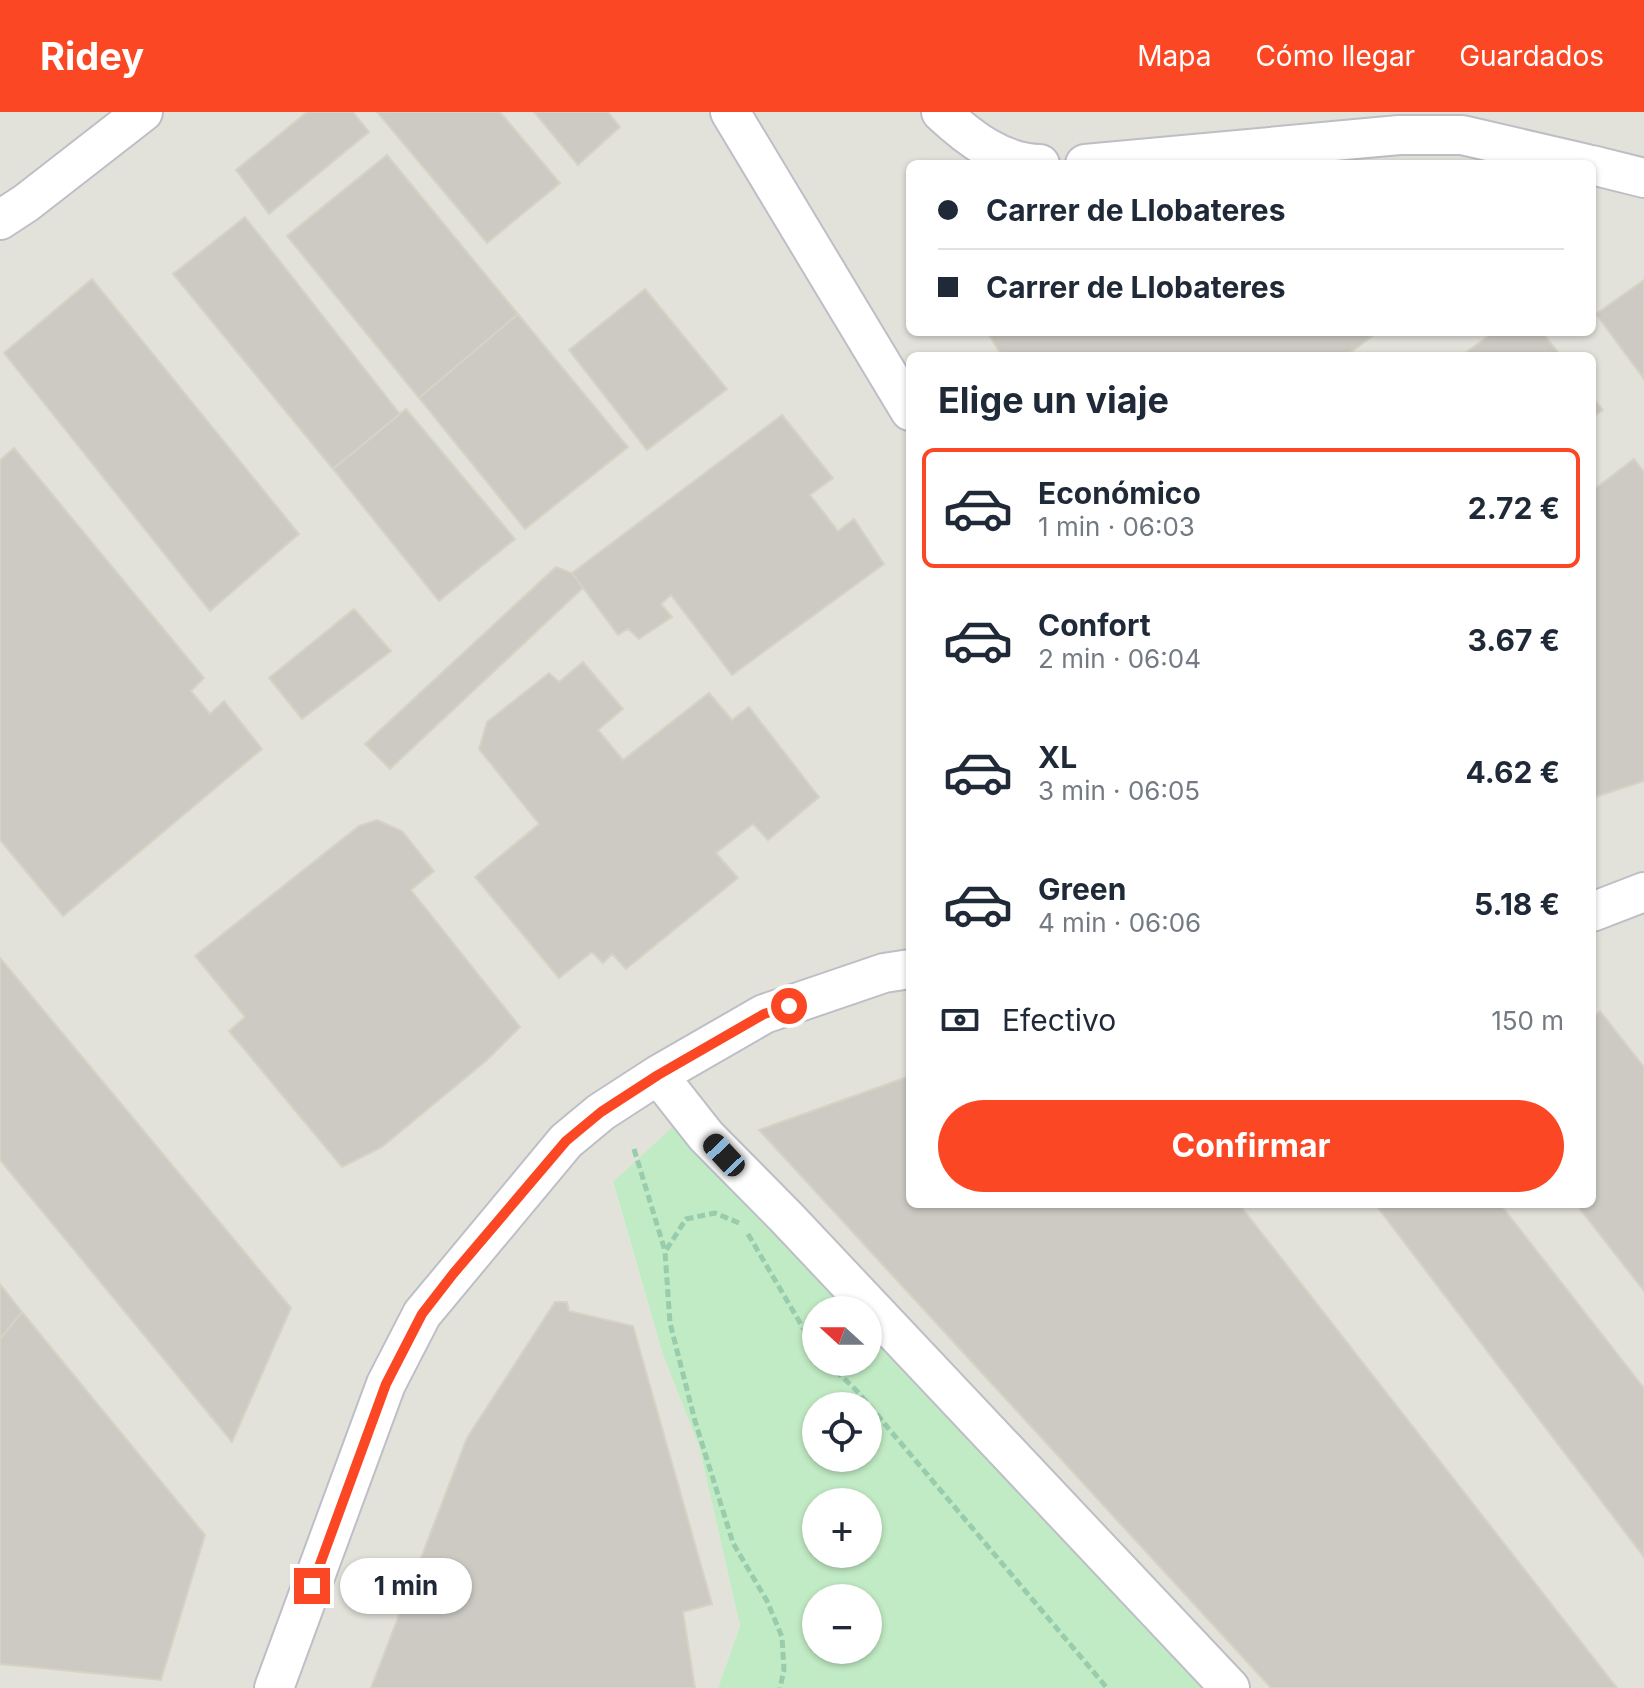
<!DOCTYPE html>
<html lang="es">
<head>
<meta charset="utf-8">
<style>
	:root { --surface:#fff; --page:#f6f6f7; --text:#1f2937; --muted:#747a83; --line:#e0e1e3; --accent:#fb4723 }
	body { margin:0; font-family:Inter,sans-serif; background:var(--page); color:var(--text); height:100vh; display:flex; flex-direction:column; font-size:30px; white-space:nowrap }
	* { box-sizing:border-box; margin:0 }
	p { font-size:26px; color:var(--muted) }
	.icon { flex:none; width:44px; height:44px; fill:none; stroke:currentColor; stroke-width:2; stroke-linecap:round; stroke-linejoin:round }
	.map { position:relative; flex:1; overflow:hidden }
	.drawer { position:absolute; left:906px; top:240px; width:690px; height:856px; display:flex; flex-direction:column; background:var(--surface); border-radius:12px; box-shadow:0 2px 6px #0004 }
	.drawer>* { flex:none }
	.hud { position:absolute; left:906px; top:48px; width:690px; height:176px; border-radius:12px; box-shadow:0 2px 6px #0004; display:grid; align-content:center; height:176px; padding:0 32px; background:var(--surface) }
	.needle { width:52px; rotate:291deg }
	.controls { position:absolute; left:802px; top:1184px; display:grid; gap:16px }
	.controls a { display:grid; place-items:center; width:80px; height:80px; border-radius:50%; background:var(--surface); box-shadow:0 2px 6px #0004; font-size:40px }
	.end { position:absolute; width:36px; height:36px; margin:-18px; border:10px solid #fb4723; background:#fff; box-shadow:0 0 0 4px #fff }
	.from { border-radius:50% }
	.bubble { position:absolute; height:56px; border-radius:28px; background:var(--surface); box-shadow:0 2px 6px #0004; font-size:26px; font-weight:700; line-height:56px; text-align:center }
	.car { position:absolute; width:24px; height:48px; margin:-24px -12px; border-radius:10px; box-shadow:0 0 6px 2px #0007; background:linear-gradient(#222 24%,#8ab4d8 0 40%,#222 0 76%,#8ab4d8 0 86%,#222 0) }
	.hud b { display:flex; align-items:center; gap:28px; height:76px; font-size:30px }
	.hud b+b { border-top:2px solid var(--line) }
	.hud i { width:20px; height:20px; background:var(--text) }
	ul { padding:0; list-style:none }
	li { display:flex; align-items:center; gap:24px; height:120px; margin:0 16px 12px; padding:0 16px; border:4px solid transparent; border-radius:12px }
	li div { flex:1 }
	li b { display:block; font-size:30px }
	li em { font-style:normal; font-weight:700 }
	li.active { border-color:var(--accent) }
	li>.icon { width:72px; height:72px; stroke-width:1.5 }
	h2 { padding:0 32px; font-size:36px; line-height:96px }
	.pay { display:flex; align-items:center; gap:20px; height:88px; padding:0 32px; font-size:30px }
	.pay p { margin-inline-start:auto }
	.primary-button { display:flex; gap:16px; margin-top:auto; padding:16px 32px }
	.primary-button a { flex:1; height:92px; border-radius:48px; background:var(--accent); color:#fff; font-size:32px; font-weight:700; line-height:92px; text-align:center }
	header { display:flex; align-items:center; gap:48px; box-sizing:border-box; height:112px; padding:0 40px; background:var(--accent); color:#fff }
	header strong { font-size:38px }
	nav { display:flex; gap:44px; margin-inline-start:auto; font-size:28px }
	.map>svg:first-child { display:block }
	.industrial { fill:#e2e1da; fill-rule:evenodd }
	.green { fill:#c1ebc4; fill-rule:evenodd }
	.building { fill:#cccac3; stroke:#d7d3c4; stroke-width:2 }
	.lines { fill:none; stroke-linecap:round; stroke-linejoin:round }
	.minor-casing { stroke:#bebfc6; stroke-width:42 }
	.path { stroke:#98ccac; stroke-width:5; stroke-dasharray:8 4; stroke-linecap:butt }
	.minor { stroke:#fff; stroke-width:38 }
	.route { stroke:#fb4723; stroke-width:10 }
</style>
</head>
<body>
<header>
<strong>Ridey</strong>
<nav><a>Mapa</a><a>Cómo llegar</a><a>Guardados</a></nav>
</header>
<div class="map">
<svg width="1644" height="1576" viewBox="0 0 1644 1576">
	<rect width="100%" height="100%" fill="#f1f0e6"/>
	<path class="industrial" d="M0 0H1644V1576H1216L701 990 613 1071 663 1243 699 1334 740 1514 718 1576H0ZM910 52H1592V220H910ZM910 244H1592V1092H910Z"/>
	<path class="green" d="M701 989 1230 1576H718L740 1514 699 1334 663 1243 613 1070ZM816 1198H868V1250H816ZM816 1294H868V1346H816ZM816 1390H868V1442H816ZM816 1486H868V1538H816Z"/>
	<path class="building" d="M307 0H353L369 20 269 102 236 58Z
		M377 0H500L560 71 487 131Z
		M534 0H608L620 15 578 53Z
		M387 43 518 202 419 286 287 124Z
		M245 105 400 302 333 357 173 162Z
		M92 167 299 422 210 499 4 241Z
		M1644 168V267L1596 202Z
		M645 177 727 277 647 338 569 238Z
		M518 202 628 335 525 417 419 286Z
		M987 220H1378L1346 244H1002Z
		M1494 220H1542L1561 244H1461Z
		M1592 284 1603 298 1592 306Z
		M406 297 515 427 439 489 333 357Z
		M782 303 833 366 810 383 838 419 854 407 884 452 732 563 671 483 661 492 672 505 639 527 628 517 618 523 572 461Z
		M14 336 204 566 191 579 210 602 224 589 262 637 63 804 0 728V348Z
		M1634 347 1644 360V669L1592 686V379Z
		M556 455 572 461 583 476 390 657 365 632Z
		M354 497 391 539 302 607 269 566Z
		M583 550 623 597 598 618 623 648 709 581 732 608 749 595 819 685 768 728 753 712 716 741 738 766 626 857 612 842 603 851 592 840 559 866 475 765 539 712 479 637 487 610 549 561 559 570Z
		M377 708 402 719 434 759 411 778 520 915 487 948 382 1035 342 1055 229 919 245 905 195 844 359 714Z
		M0 846 291 1196 232 1330 0 1048Z
		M1600 899 1644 955V1179L1576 1092H1592V906Z
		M910 964V1092H1239L1617 1576H1271L759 1018Z
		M1375 1092H1500L1644 1276V1445Z
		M0 1172 22 1200 0 1227Z
		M555 1190H567L569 1199 633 1214 712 1492 683 1500 695 1576H371L467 1326Z
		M22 1200 205 1423 161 1568 0 1552V1227Z"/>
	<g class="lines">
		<g class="minor-casing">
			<path id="minor" d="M730 0 910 299
				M941 0C969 26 1001 51 1040 52
				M1085 52 1399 23H1462L1587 52
				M1592 53 1644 66
				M0 108 26 91 143 0
				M1592 800 1644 780
				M658 963 706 1024 786 1105 1230 1576
				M274 1576 386 1272 422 1202 566 1029 601 1000 658 963 764 902 884 861 910 857"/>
		</g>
		<path class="path" d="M634 1037 665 1139
			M739 1111 715 1101 686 1107 665 1140 670 1211 695 1309 733 1431 767 1489 782 1525 784 1558 780 1576
			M748 1122 816 1238
			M827 1250 857 1279 1107 1576"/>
		<use href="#minor" class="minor"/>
	</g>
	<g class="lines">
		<path class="route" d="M312 1474 386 1272 422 1202 453 1162 566 1029 601 1000 658 963 764 902 789 894"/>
	</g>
</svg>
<div class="controls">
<a><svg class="needle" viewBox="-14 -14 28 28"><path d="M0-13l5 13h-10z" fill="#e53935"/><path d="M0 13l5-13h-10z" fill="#747a83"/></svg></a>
<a><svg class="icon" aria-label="locate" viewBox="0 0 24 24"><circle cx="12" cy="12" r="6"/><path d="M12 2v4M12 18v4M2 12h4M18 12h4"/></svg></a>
<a>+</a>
<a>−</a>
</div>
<i class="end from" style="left:789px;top:894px"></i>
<i class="end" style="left:312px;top:1474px"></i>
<div class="bubble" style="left:340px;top:1446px;width:132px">1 min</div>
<i class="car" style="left:724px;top:1043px;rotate:317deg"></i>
<div class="hud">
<b><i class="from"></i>Carrer de Llobateres</b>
<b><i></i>Carrer de Llobateres</b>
</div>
<section class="drawer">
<h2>Elige un viaje</h2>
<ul>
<li class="active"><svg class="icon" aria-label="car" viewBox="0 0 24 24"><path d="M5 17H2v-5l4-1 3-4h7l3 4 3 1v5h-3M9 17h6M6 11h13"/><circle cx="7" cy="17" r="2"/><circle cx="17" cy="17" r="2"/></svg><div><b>Económico</b><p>1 min · 06:03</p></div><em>2.72 €</em></li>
<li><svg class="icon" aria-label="car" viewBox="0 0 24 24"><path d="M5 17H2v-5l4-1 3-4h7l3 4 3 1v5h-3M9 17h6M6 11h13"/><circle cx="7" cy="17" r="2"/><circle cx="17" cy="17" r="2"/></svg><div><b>Confort</b><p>2 min · 06:04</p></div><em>3.67 €</em></li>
<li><svg class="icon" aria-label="car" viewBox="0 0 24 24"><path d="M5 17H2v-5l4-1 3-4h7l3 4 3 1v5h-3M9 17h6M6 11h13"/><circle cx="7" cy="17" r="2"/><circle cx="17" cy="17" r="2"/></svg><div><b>XL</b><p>3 min · 06:05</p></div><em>4.62 €</em></li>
<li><svg class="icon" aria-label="car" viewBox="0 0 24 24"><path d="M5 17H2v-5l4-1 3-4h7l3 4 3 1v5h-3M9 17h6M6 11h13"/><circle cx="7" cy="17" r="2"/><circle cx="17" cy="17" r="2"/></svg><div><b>Green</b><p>4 min · 06:06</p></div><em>5.18 €</em></li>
</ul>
<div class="pay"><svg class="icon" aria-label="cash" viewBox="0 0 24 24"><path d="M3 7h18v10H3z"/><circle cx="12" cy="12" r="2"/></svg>Efectivo<p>150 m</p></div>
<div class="primary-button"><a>Confirmar</a></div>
</section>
</div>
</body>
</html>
